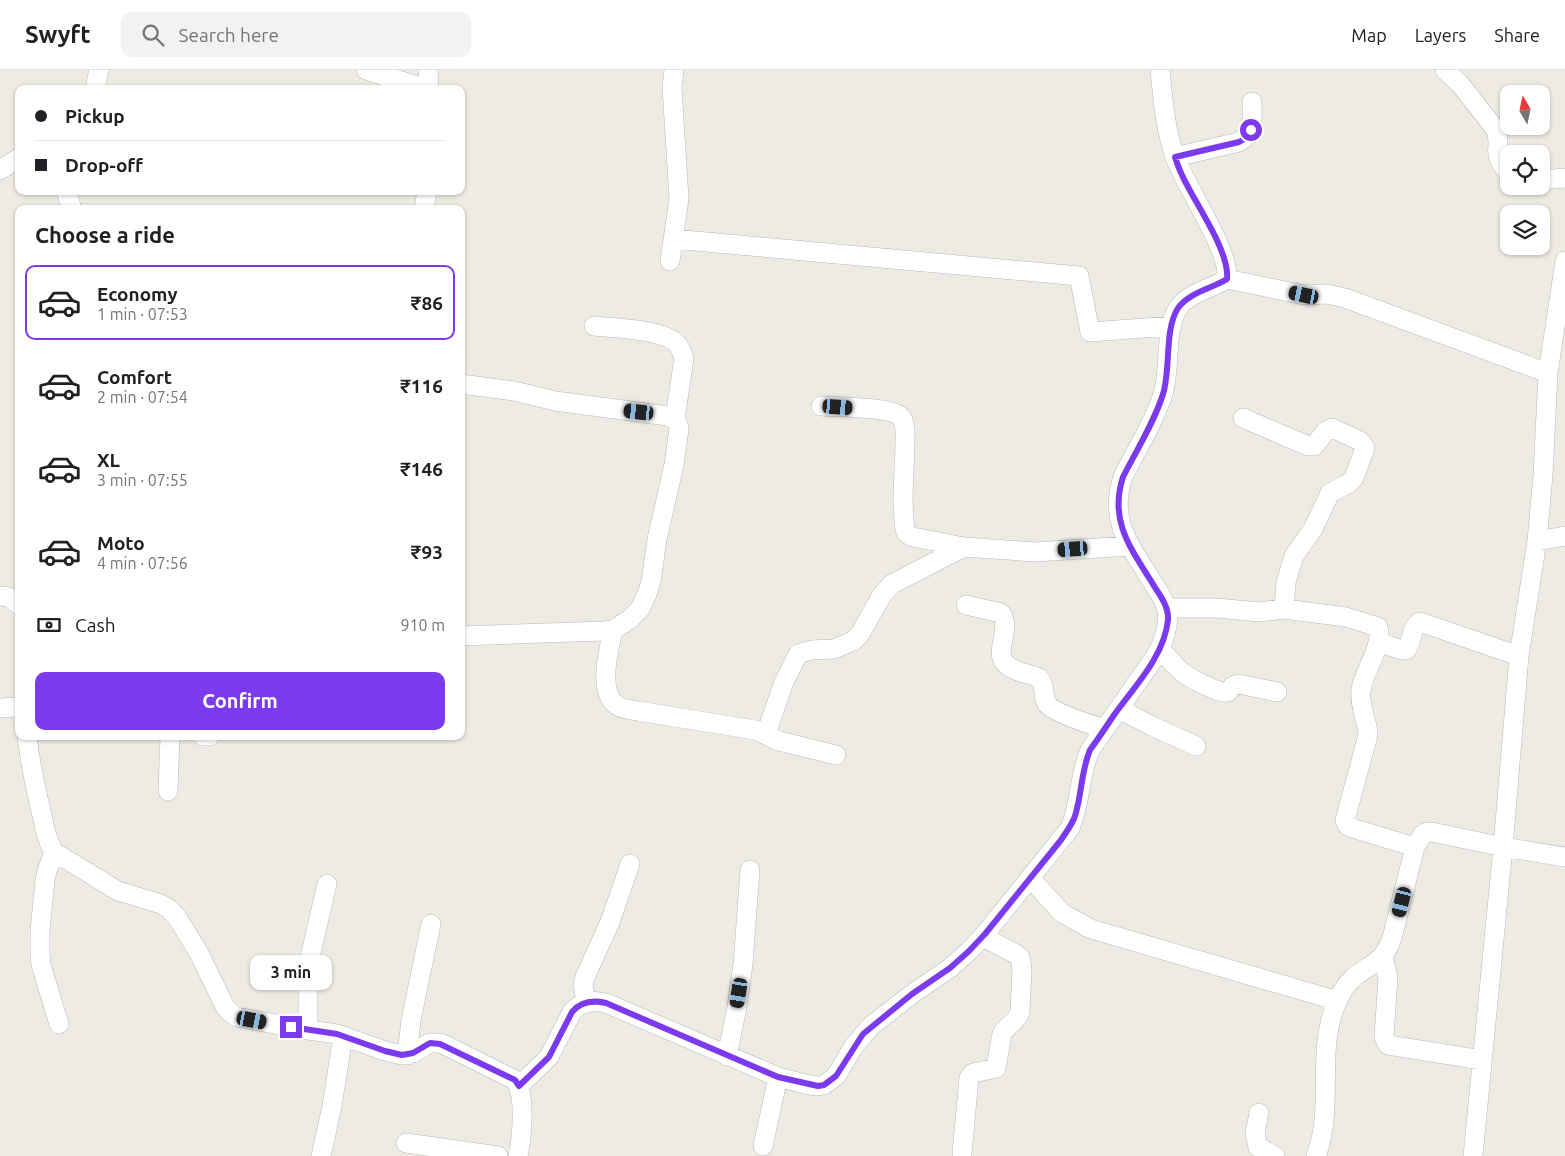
<!DOCTYPE html>
<html lang="en">
<head>
<meta charset="utf-8">
<style>
	:root { --surface:#fff; --page:#f2f2f2; --text:#202124; --muted:#757577; --line:#e0e0e0; --accent:#7c3aed }
	body { margin:0; font-family:Ubuntu,sans-serif; background:var(--page); color:var(--text); height:100vh; display:flex; flex-direction:column; font-size:19px; white-space:nowrap }
	* { box-sizing:border-box; margin:0 }
	p { font-size:16px; color:var(--muted) }
	.icon { flex:none; width:28px; height:28px; fill:none; stroke:currentColor; stroke-width:2; stroke-linecap:round; stroke-linejoin:round }
	.map { position:relative; flex:1; overflow:hidden }
	.sheet { position:absolute; left:15px; top:135px; width:450px; height:535px; display:flex; flex-direction:column; background:var(--surface); border-radius:10px; box-shadow:0 1px 4px #0004 }
	.sheet>* { flex:none }
	.guide { position:absolute; left:15px; top:15px; width:450px; height:110px; border-radius:10px; box-shadow:0 1px 4px #0004; display:grid; align-content:center; height:110px; padding:0 20px; background:var(--surface) }
	.needle { width:32px; rotate:351deg }
	.controls { position:absolute; left:1500px; top:15px; display:grid; gap:10px }
	.controls a { display:grid; place-items:center; width:50px; height:50px; border-radius:10px; background:var(--surface); box-shadow:0 1px 4px #0004; font-size:25px }
	.end { position:absolute; width:22px; height:22px; margin:-11px; border:6px solid #7c3aed; background:#fff; box-shadow:0 0 0 2px #fff }
	.from { border-radius:50% }
	.bubble { position:absolute; height:35px; border-radius:10px; background:var(--surface); box-shadow:0 1px 4px #0004; font-size:16px; font-weight:700; line-height:35px; text-align:center }
	.car { position:absolute; width:15px; height:30px; margin:-15px -8px; border-radius:6px; box-shadow:0 0 4px 1px #0007; background:linear-gradient(#222 24%,#8ab4d8 0 40%,#222 0 76%,#8ab4d8 0 86%,#222 0) }
	.guide b { display:flex; align-items:center; gap:18px; height:48px; font-size:19px }
	.guide b+b { border-top:1px solid var(--line) }
	.guide i { width:12px; height:12px; background:var(--text) }
	ul { padding:0; list-style:none }
	li { display:flex; align-items:center; gap:15px; height:75px; margin:0 10px 8px; padding:0 10px; border:2px solid transparent; border-radius:10px }
	li div { flex:1 }
	li b { display:block; font-size:19px }
	li em { font-style:normal; font-weight:700 }
	li.active { border-color:var(--accent) }
	li>.icon { width:45px; height:45px; stroke-width:1.5 }
	h2 { padding:0 20px; font-size:22px; line-height:60px }
	.pay { display:flex; align-items:center; gap:12px; height:55px; padding:0 20px; font-size:19px }
	.pay p { margin-inline-start:auto }
	.primary-button { display:flex; gap:10px; margin-top:auto; padding:10px 20px }
	.primary-button a { flex:1; height:58px; border-radius:10px; background:var(--accent); color:#fff; font-size:20px; font-weight:700; line-height:58px; text-align:center }
	header { display:flex; align-items:center; gap:30px; box-sizing:border-box; height:70px; padding:0 25px; background:var(--surface); border-bottom:1px solid var(--line) }
	header strong { font-size:24px }
	nav { display:flex; gap:28px; margin-inline-start:auto; font-size:18px }
	.search { width:350px; height:45px; background:var(--page); display:flex; align-items:center; gap:12px; box-sizing:border-box; padding:0 18px; border-radius:10px; color:var(--muted); font-size:19px }
	.map>svg:first-child { display:block }
	.lines { fill:none; stroke-linecap:round; stroke-linejoin:round }
	.minor-casing { stroke:#b5b9bd; stroke-width:20 }
	.minor { stroke:#fff; stroke-width:19 }
	.route { stroke:#7c3aed; stroke-width:6 }
</style>
</head>
<body>
<header>
<strong>Swyft</strong>
<div class="search"><svg class="icon" aria-label="search" viewBox="0 0 24 24"><circle cx="10" cy="10" r="6"/><path d="M15 15l6 6"/></svg>Search here</div>
<nav><a>Map</a><a>Layers</a><a>Share</a></nav>
</header>
<div class="map">
<svg width="1565" height="1086" viewBox="0 0 1565 1086">
	<rect width="100%" height="100%" fill="#eeebe3"/>
	<g class="lines">
		<g class="minor-casing">
			<path id="minor" d="M366 0 427 19
				M428 0 429 19
				M1445 0 1460 14 1496 60C1503 81 1489 80 1509 103
				M95 19 99 0
				M1175 87 1239 72C1255 63 1252 48 1252 32
				M0 100 19 88
				M1541 110 1565 108
				M66 121 72 139
				M424 139 427 121
				M673 169 1079 206 1090 262 1172 256
				M670 191 679 129 672 17 674 0
				M1227 209 1304 225 1327 224 1345 228 1548 303
				M594 256C614 258 663 259 677 274 681 278 682 283 684 288L675 349
				M461 314 514 321 555 331 668 346C676 349 678 352 679 359L674 395 657 469 651 512 647 524 640 539 630 549 613 560 605 561 461 566
				M821 336C837 337 890 337 900 346 904 349 904 355 905 360 906 393 900 426 905 459L907 464 913 467 964 477
				M1243 348 1308 376H1314L1326 361 1332 358 1360 371 1365 378 1354 408 1349 413 1330 423 1313 459 1294 486 1286 512 1284 539
				M1537 471 1565 466
				M0 526 9 527 19 535
				M966 535 1001 543C1014 562 987 587 1013 599 1021 603 1030 604 1039 608 1046 615 1042 626 1047 634 1054 643 1092 655 1105 659
				M1166 538H1216L1259 542 1284 539 1346 547 1378 557C1384 575 1363 602 1361 620 1359 633 1366 649 1368 662L1367 669 1345 750 1347 755 1352 758 1415 777
				M613 560C609 579 598 619 615 634 621 639 630 640 638 641L755 660 779 671 836 685
				M1378 572 1402 580H1406C1413 572 1410 558 1420 552L1519 586
				M1160 578C1178 600 1183 606 1209 617 1215 620 1221 623 1228 622L1233 616 1239 614 1277 622
				M0 638 19 637
				M1119 639 1152 656 1196 676
				M766 664 784 612 798 584 811 580 834 579 853 571 860 564 882 525 892 514 964 477 1035 482 1130 476
				M27 666C30 692 35 716 41 741 44 755 46 769 54 782L118 821 161 834 169 839 176 846 199 883 225 937 231 943 237 947 302 959 337 964 385 981 402 985 413 983 430 973H440L449 977 515 1010C526 1025 522 1067 518 1086
				M203 666H210
				M168 721 170 666
				M54 782 47 801 45 810 40 861V883L41 895 59 954
				M1030 808 1062 843 1091 859 1338 931
				M1383 886 1388 908 1384 967 1388 975 1482 990
				M586 932 583 914 585 907 610 852 630 794
				M308 960V896L327 814
				M407 985 411 950 431 854
				M727 986 737 937 743 894 750 800
				M519 1016 549 987 572 942C581 931 593 930 606 933L778 1007 809 1015 818 1016 824 1015 836 1006 854 976 871 956 912 924 950 898 969 881 985 864 1070 758C1081 733 1079 705 1090 680L1155 587C1163 574 1170 555 1167 540 1165 530 1158 521 1153 513 1131 477 1108 451 1123 407 1136 380 1154 353 1163 324 1171 299 1164 260 1178 238 1190 222 1211 219 1227 209 1230 180 1186 118 1175 87 1165 59 1163 29 1160 0
				M1259 1043 1255 1063 1258 1077 1275 1086
				M406 1073 498 1086
				M763 1076 778 1007
				M962 1083 969 1008 973 1003 996 998 1002 964C1007 955 1017 952 1020 942L1022 899 1020 887 1016 884 983 867
				M321 1086 332 1036 343 966
				M1316 1086C1334 1039 1317 987 1334 939 1338 928 1345 915 1354 907 1373 892 1383 893 1392 868L1415 777 1423 764 1427 762H1432L1503 777 1519 586 1537 471 1543 405 1548 303 1565 191
				M1473 1086 1503 777 1565 787"/>
		</g>
		<use href="#minor" class="minor"/>
	</g>
	<g class="lines">
		<path class="route" d="M291 957 337 964 385 981 402 985 413 983 430 973 440 974 515 1010 519 1016 549 987 572 942C581 931 593 930 606 933L778 1007 818 1016 824 1015 836 1006 863 964 912 924 950 898 969 881 985 864 1061 770C1066 762 1072 755 1075 746 1082 724 1081 701 1090 680 1098 669 1106 657 1114 645 1134 617 1164 587 1168 550 1169 539 1162 528 1156 519 1133 481 1108 453 1123 407 1136 381 1154 353 1163 324 1171 299 1164 260 1178 238 1190 222 1211 219 1227 209 1230 181 1194 132 1182 105 1179 99 1177 93 1175 87L1239 72 1246 68 1251 60"/>
	</g>
</svg>
<div class="controls">
<a><svg class="needle" viewBox="-14 -14 28 28"><path d="M0-13l5 13h-10z" fill="#e53935"/><path d="M0 13l5-13h-10z" fill="#757577"/></svg></a>
<a><svg class="icon" aria-label="locate" viewBox="0 0 24 24"><circle cx="12" cy="12" r="6"/><path d="M12 2v4M12 18v4M2 12h4M18 12h4"/></svg></a>
<a><svg class="icon" aria-label="layers" viewBox="0 0 24 24"><path d="M12 4l9 5-9 5-9-5zM3 14l9 5 9-5"/></svg></a>
</div>
<i class="end from" style="left:1251px;top:60px"></i>
<i class="end" style="left:291px;top:957px"></i>
<div class="bubble" style="left:250px;top:885px;width:82px">3 min</div>
<i class="car" style="left:1304px;top:225px;rotate:282deg"></i>
<i class="car" style="left:838px;top:337px;rotate:94deg"></i>
<i class="car" style="left:639px;top:342px;rotate:276deg"></i>
<i class="car" style="left:1073px;top:479px;rotate:266deg"></i>
<i class="car" style="left:1402px;top:832px;rotate:194deg"></i>
<i class="car" style="left:739px;top:923px;rotate:189deg"></i>
<i class="car" style="left:252px;top:950px;rotate:101deg"></i>
<div class="guide">
<b><i class="from"></i>Pickup</b>
<b><i></i>Drop-off</b>
</div>
<section class="sheet">
<h2>Choose a ride</h2>
<ul>
<li class="active"><svg class="icon" aria-label="car" viewBox="0 0 24 24"><path d="M5 17H2v-5l4-1 3-4h7l3 4 3 1v5h-3M9 17h6M6 11h13"/><circle cx="7" cy="17" r="2"/><circle cx="17" cy="17" r="2"/></svg><div><b>Economy</b><p>1 min · 07:53</p></div><em>₹86</em></li>
<li><svg class="icon" aria-label="car" viewBox="0 0 24 24"><path d="M5 17H2v-5l4-1 3-4h7l3 4 3 1v5h-3M9 17h6M6 11h13"/><circle cx="7" cy="17" r="2"/><circle cx="17" cy="17" r="2"/></svg><div><b>Comfort</b><p>2 min · 07:54</p></div><em>₹116</em></li>
<li><svg class="icon" aria-label="car" viewBox="0 0 24 24"><path d="M5 17H2v-5l4-1 3-4h7l3 4 3 1v5h-3M9 17h6M6 11h13"/><circle cx="7" cy="17" r="2"/><circle cx="17" cy="17" r="2"/></svg><div><b>XL</b><p>3 min · 07:55</p></div><em>₹146</em></li>
<li><svg class="icon" aria-label="car" viewBox="0 0 24 24"><path d="M5 17H2v-5l4-1 3-4h7l3 4 3 1v5h-3M9 17h6M6 11h13"/><circle cx="7" cy="17" r="2"/><circle cx="17" cy="17" r="2"/></svg><div><b>Moto</b><p>4 min · 07:56</p></div><em>₹93</em></li>
</ul>
<div class="pay"><svg class="icon" aria-label="cash" viewBox="0 0 24 24"><path d="M3 7h18v10H3z"/><circle cx="12" cy="12" r="2"/></svg>Cash<p>910 m</p></div>
<div class="primary-button"><a>Confirm</a></div>
</section>
</div>
</body>
</html>
